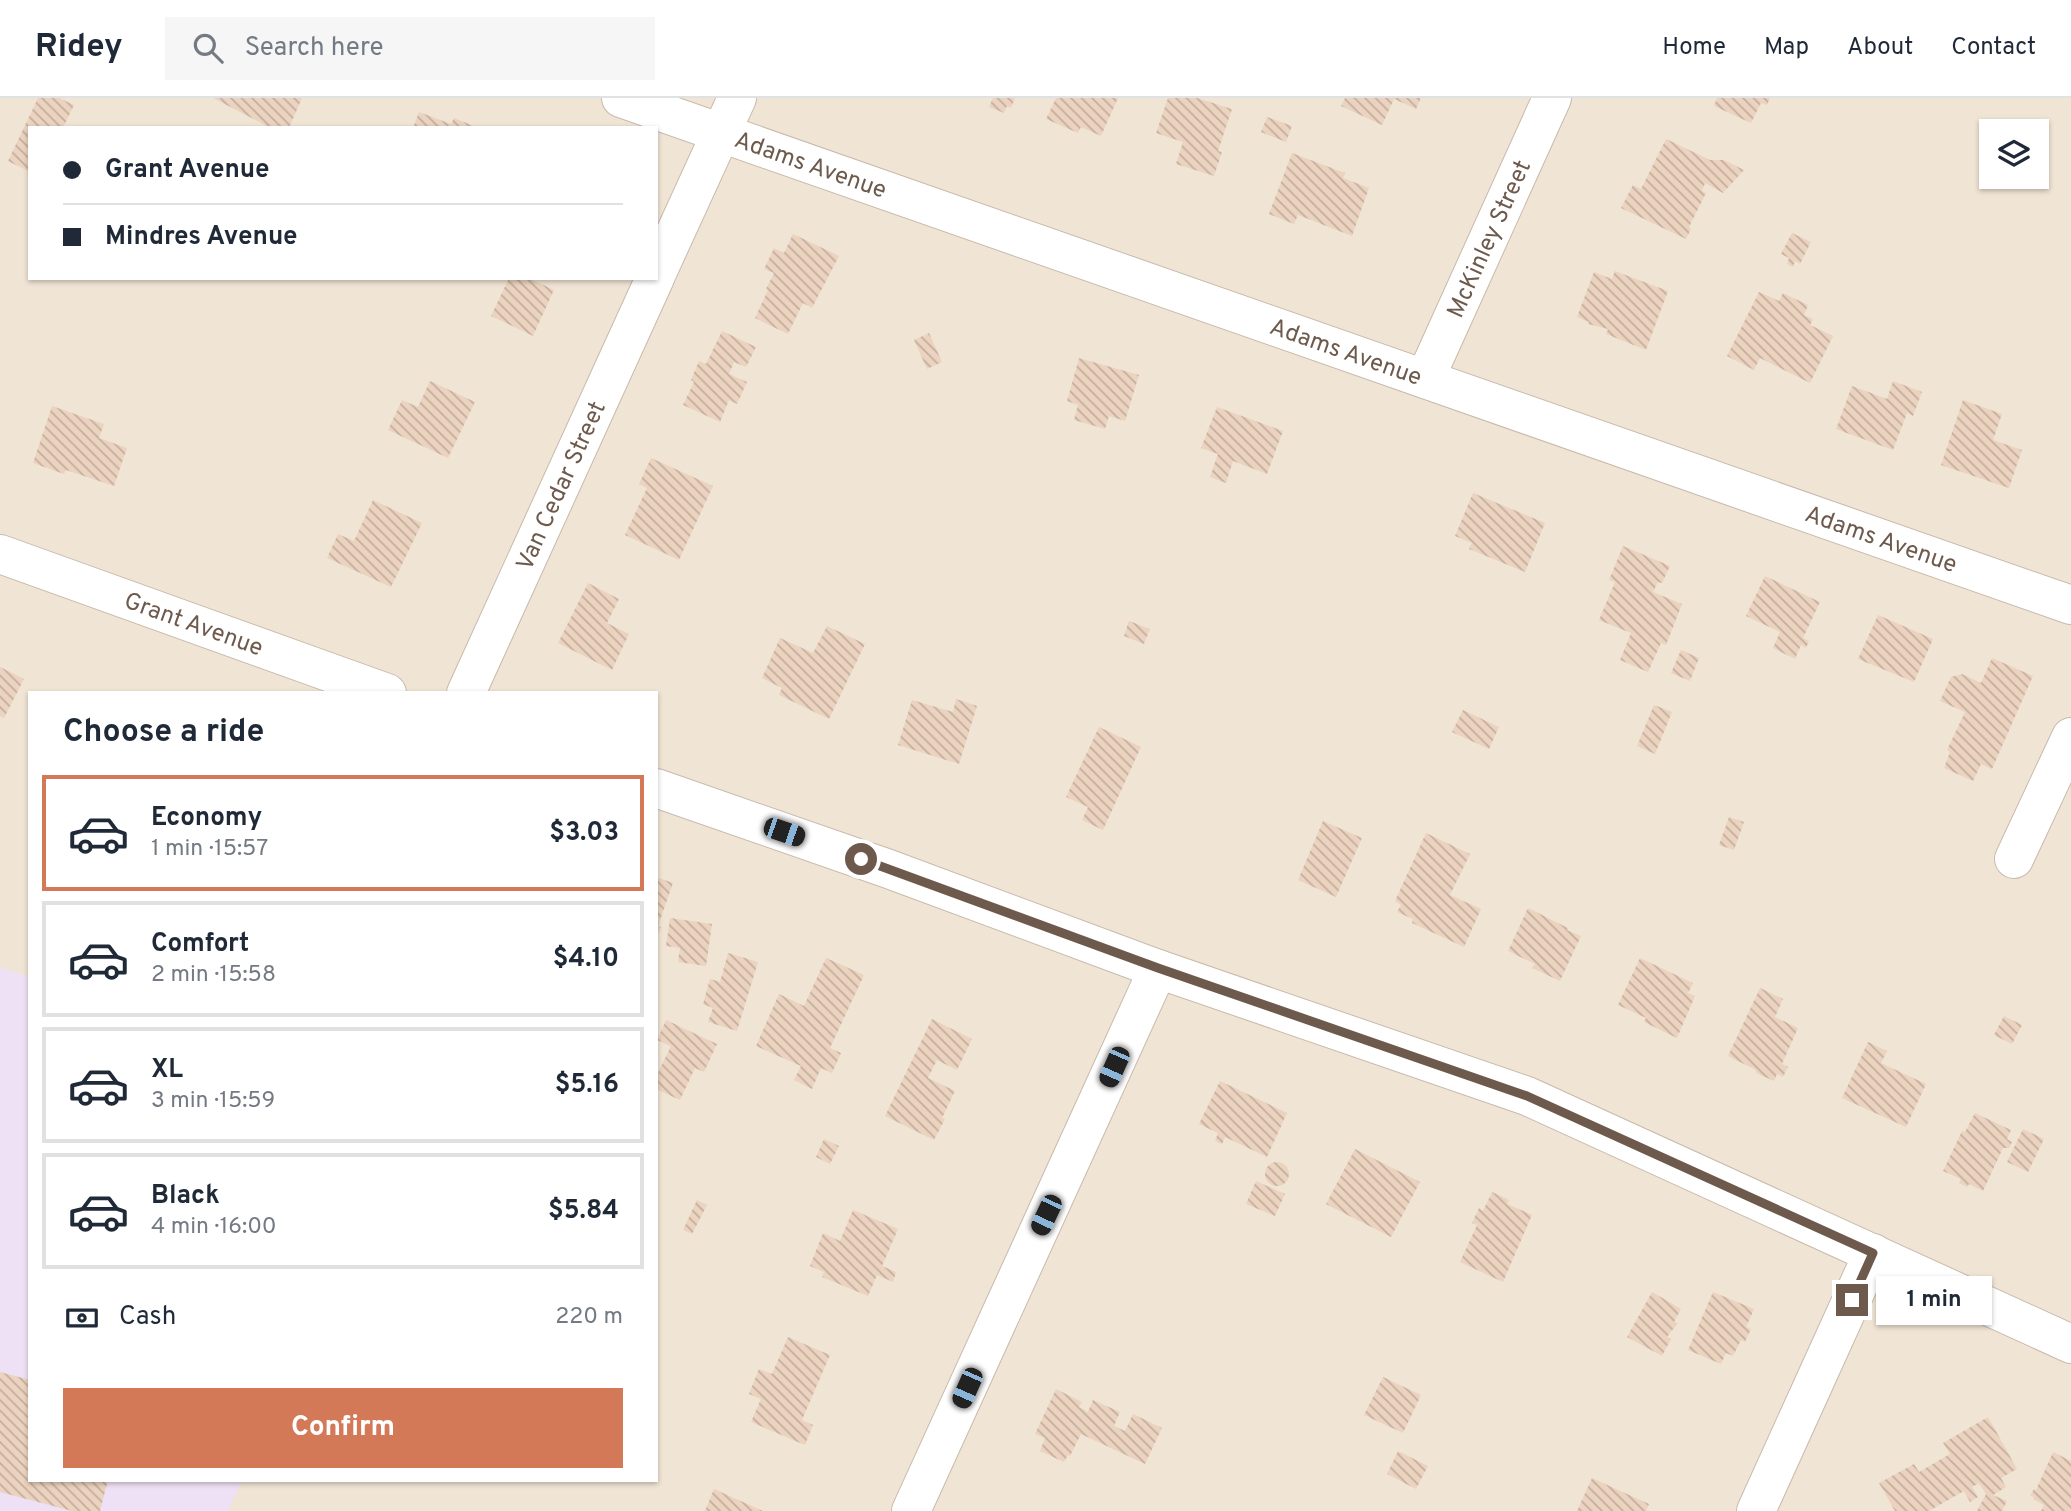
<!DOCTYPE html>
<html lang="en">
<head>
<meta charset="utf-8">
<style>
	:root { --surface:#fff; --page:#f6f6f7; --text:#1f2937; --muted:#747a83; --line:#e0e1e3; --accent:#d47958 }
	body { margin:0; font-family:Overpass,sans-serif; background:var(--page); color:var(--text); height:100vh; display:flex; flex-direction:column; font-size:26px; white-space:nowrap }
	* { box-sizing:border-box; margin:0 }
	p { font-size:23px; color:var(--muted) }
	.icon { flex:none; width:38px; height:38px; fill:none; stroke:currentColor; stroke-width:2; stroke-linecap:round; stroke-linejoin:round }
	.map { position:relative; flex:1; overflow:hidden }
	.panel { position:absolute; left:28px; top:593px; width:630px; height:791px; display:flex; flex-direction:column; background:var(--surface); border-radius:0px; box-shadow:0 2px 5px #0004 }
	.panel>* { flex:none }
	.banner { position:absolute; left:28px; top:28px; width:630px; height:154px; border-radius:0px; box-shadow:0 2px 5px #0004; display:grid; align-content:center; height:154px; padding:0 35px; background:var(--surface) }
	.tools { position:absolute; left:1979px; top:21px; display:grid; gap:14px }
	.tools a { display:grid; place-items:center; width:70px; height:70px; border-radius:0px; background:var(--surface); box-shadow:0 2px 5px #0004; font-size:35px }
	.end { position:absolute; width:32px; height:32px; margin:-16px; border:9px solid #6e5a4d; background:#fff; box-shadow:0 0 0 4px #fff }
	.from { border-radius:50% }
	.bubble { position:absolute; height:49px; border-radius:0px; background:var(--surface); box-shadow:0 2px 5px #0004; font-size:23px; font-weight:700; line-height:49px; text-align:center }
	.car { position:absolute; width:21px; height:42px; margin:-21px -10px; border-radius:9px; box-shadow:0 0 5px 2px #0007; background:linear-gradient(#222 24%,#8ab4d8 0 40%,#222 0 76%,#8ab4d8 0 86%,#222 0) }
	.banner b { display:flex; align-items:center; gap:24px; height:66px; font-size:26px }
	.banner b+b { border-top:2px solid var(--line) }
	.banner i { width:18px; height:18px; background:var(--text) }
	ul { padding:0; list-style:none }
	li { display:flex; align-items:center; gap:21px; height:116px; margin:0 14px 10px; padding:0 21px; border:4px solid var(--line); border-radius:0px }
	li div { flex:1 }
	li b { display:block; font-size:26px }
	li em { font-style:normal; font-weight:700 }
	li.current { border-color:var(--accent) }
	li>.icon { width:63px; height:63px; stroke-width:1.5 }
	h2 { padding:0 35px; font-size:32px; line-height:84px }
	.pay { display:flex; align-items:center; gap:18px; height:77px; padding:0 35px; font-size:26px }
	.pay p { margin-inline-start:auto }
	.cta { display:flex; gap:14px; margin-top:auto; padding:14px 35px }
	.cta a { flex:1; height:80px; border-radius:0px; background:var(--accent); color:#fff; font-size:28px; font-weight:700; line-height:80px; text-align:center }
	header { display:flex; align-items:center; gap:42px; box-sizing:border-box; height:98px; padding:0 35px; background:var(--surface); border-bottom:2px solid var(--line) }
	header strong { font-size:33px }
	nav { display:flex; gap:38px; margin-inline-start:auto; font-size:24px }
	.search { width:490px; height:63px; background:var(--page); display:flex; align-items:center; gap:18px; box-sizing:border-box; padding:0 24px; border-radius:0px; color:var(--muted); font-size:26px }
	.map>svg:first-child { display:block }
	.residential { fill:#f0e4d4; fill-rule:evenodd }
	.education { fill:#efe1f5 }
	.building { fill:url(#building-back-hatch) }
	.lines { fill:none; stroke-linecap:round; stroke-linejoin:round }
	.street-casing { stroke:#c8baac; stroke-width:40 }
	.street { stroke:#fff; stroke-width:38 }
	.route { stroke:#6e5a4d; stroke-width:9 }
	.labels { text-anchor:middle; stroke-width:6; stroke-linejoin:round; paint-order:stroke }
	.street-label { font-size:24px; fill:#6e5a4d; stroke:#fcf6ea }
</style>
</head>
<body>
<header>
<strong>Ridey</strong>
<div class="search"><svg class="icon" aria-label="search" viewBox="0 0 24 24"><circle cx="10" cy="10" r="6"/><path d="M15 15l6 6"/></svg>Search here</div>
<nav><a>Home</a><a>Map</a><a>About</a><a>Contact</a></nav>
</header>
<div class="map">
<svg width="2071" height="1413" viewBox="0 0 2071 1413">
	<defs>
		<pattern id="building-back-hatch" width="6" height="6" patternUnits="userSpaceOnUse" patternTransform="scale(1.75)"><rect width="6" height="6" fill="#ebd3bf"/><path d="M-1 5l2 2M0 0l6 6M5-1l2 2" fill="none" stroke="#c3ae9d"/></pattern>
	</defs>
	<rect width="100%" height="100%" fill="#f9f2e4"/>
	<path class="residential" d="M0 0H2071V1413H0ZM30 30H656V180H30ZM1992 33H2037V79H1992ZM30 595H656V1382H30Z"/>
	<path class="education" d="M0 869 30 879V1382L242 1383 228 1413H0Z"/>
	<path class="building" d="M38 0H59L74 7 63 30H30V74L8 63Z
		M213 0H302L289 30H264L265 27Z
		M993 0H1015L1011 10 1007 8 1004 15 989 9Z
		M1056 0H1118L1101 38 1081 29 1078 35 1046 21Z
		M1168 0H1197L1232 11 1218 53 1222 54 1214 78 1176 66 1183 44 1156 35Z
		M1345 0H1421L1416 11 1394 1 1382 27 1341 8Z
		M1717 0H1770L1767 7 1761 5 1751 25 1714 8Z
		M419 14 451 26 454 20 479 30H413Z
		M1267 19 1292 28 1286 44 1261 34Z
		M1666 41 1710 62H1724L1744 72 1723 95 1705 85 1702 93 1706 95 1689 129 1691 131 1686 141 1621 110 1633 87 1641 91Z
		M1292 55 1345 75 1343 80 1369 90 1352 138 1298 117 1294 126 1269 116Z
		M1792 135 1811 144 1800 166 1795 163 1793 169 1787 166 1789 160 1781 156Z
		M793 136 839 158 812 210 803 205 788 236 755 220 768 192 766 191 774 175 764 171 774 150 784 155Z
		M1615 173 1668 193 1646 252 1606 236 1608 231 1588 226 1589 224 1577 219 1594 174 1612 181Z
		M509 180H528L554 192 533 238 491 218Z
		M1759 194 1779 203 1783 195 1808 207 1804 217 1813 221 1810 227 1833 238 1810 285 1760 260 1754 272 1727 258Z
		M722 233 756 249 746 269 734 264 729 276 747 284 737 306 729 302 720 324 683 307 694 284 691 282 699 263 706 266Z
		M929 235 942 264 927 271 914 242Z
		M1079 260 1139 277 1125 323 1109 318 1105 331 1074 322 1078 307 1067 303Z
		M430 283 475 304 448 360 388 332 402 302 418 309Z
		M1893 283 1922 294 1913 318 1907 315 1893 352 1836 331 1852 288 1887 301Z
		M1963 302 2002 316 1993 342 2022 352 2009 390 1941 367Z
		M52 308 104 326 99 340 127 350 114 388 66 372 64 376 33 365Z
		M1217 309 1283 333 1267 376 1233 363 1226 385 1210 379 1218 356 1201 350Z
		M651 360 713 388 679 462 625 437 647 390 639 386Z
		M1473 395 1545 425 1525 474 1469 451 1472 445 1455 438Z
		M373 402 422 425 391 489 327 460 338 436 354 443Z
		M1623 448 1670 468 1662 485 1658 484 1653 494 1682 506 1666 547 1661 545 1648 574 1620 562 1631 535 1599 522 1615 484 1609 482Z
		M1765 478 1820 504 1803 540 1809 543 1806 550 1801 547 1795 561 1773 550 1780 534 1746 518Z
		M588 485 619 501 607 525 629 536 612 572 558 545Z
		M1878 517 1933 541 1914 584 1858 561Z
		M1129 523 1150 531 1144 546 1124 538Z
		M827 528 865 546 829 621 779 597 782 590 762 580 780 540 813 555Z
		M1681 552 1699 560 1690 583 1671 575Z
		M1992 560 2033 578 1992 671 1981 666 1973 683 1944 670 1950 654 1947 652 1965 614 1940 603 1951 579 1962 576 1981 585Z
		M0 569 24 581 4 620 0 618Z
		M956 601 977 608 959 666 898 647 912 602 953 614Z
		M1654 607 1672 614 1655 656 1637 648Z
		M1463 612 1499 629 1489 651 1452 634Z
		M1099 629 1141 649 1103 732 1082 722 1088 709 1066 699Z
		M1729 719 1744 724 1734 752 1719 747Z
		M1323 723 1362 740 1336 799 1298 782Z
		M1426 735 1470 756 1450 797 1481 811 1464 849 1412 825 1413 821 1397 814 1401 807 1395 803Z
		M656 779 673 785 658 828 661 829 659 835 656 834Z
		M1528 810 1568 830 1567 832 1581 838 1560 883 1532 870 1535 866 1508 853Z
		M670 820 712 826 706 868 678 864 680 850 666 848Z
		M728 855 758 864 737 933 708 924 713 910 703 906 710 881 720 884Z
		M826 860 864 877 830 950 841 955 832 975 821 970 812 991 794 982 801 968 756 948 779 896 804 908Z
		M1640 860 1693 885 1688 895 1695 898 1677 940 1644 924 1646 920 1618 907Z
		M1760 890 1783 901 1775 919 1798 930 1782 966 1788 969 1783 979 1777 976 1774 983 1756 975V972L1728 958Z
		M2004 918 2022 927 2012 946 1994 937Z
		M932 921 972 941 957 972 937 962 928 980 955 993 942 1020 945 1021 934 1042 885 1018Z
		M666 922 717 946 704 974 695 970 680 1002 656 991V979L671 948 657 942Z
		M1868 944 1887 953 1881 965 1926 986 1906 1029 1842 1000Z
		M1220 983 1287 1015 1267 1059 1225 1039 1222 1046 1215 1043 1218 1035 1199 1026Z
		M1975 1015 2011 1032 2007 1041 2012 1044 2009 1050H2003L1983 1093 1969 1086 1967 1089 1959 1085 1961 1081 1943 1073 1962 1033 1965 1034Z
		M2023 1031 2044 1041 2028 1074 2007 1064Z
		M824 1041 839 1048 830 1066 816 1059Z
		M1355 1051 1420 1084 1391 1139 1326 1106Z
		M1265 1076a12 12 0 1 1 24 0a12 12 0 1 1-24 0Z
		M1256 1083 1285 1096 1275 1118 1246 1106Z
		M1492 1094 1509 1102 1507 1106 1532 1117 1503 1184 1460 1164 1477 1127 1472 1125 1479 1110 1483 1113Z
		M697 1102 707 1107 692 1136 683 1132Z
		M853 1112 898 1131 882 1168 896 1174 893 1184 877 1177 868 1198 822 1179 824 1174 810 1168 823 1135 840 1143Z
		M1652 1194 1681 1211 1674 1224 1677 1226 1667 1239 1671 1241 1662 1258 1627 1239Z
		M1713 1194 1754 1211 1746 1229 1751 1231 1745 1244 1741 1242 1733 1258 1726 1255 1721 1266 1688 1252Z
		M788 1239 830 1257 802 1322 813 1327 805 1347 751 1324 761 1301 749 1296 759 1271 772 1276Z
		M0 1274 30 1282V1382H108L100 1413H72L0 1394Z
		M1383 1279 1421 1297 1403 1335 1364 1317Z
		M1056 1291 1082 1304 1079 1309 1088 1314 1093 1302 1120 1314 1114 1328 1125 1333 1133 1316 1162 1330 1145 1366 1081 1336 1070 1358 1068 1357 1064 1364 1040 1353 1045 1340 1035 1336Z
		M1988 1319 2017 1371 2001 1380 2006 1389 1993 1397 2007 1403 2002 1413H1977L1986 1396 1979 1385 1972 1389 1978 1399 1970 1404 1964 1393 1929 1413H1895L1879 1385 1914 1366 1919 1374 1950 1356 1943 1345Z
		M1398 1353 1428 1368 1416 1391 1387 1376Z
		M2053 1354 2071 1363V1413H2041L2044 1407 2033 1401 2034 1399 2030 1398 2034 1391 2036 1392Z
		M1592 1380 1649 1406 1646 1413H1577Z
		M714 1391 763 1413H705Z"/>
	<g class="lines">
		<g class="street-casing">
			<g id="street">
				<path id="s1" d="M621 0 2071 507"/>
				<path d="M656 177 737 0"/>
				<path id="s2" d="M1425 281 1552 0"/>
				<path id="s3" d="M0 456 387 595"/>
				<path id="s4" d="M466 595 655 180"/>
				<path d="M656 690 886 770 1158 871 1527 998 2071 1246"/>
				<path d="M2014 761 2071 639"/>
				<path d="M911 1413 1158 871"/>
				<path d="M1756 1413 1873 1155"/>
			</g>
		</g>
		<use href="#street" class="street"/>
	</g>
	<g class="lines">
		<path class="route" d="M861 761 1158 870 1527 998 1873 1155 1852 1202"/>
	</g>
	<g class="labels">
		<g class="street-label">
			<text dy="8" stroke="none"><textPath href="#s1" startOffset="201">Adams Avenue</textPath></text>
			<text dy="8" stroke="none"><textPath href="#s2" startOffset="154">McKinley Street</textPath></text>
			<text dy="8" stroke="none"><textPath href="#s1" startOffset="768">Adams Avenue</textPath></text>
			<text dy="8" stroke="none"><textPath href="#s4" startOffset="228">Van Cedar Street</textPath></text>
			<text dy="8" stroke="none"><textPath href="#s1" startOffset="1335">Adams Avenue</textPath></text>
			<text dy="8" stroke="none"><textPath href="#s3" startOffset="206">Grant Avenue</textPath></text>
		</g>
	</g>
</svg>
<div class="tools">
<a><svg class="icon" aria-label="layers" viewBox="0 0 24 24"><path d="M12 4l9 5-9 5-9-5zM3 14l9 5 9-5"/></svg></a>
</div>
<i class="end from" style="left:861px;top:761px"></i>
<i class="end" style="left:1852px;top:1202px"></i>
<div class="bubble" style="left:1876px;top:1178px;width:116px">1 min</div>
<i class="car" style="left:784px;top:734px;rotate:109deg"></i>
<i class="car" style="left:1114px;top:969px;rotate:204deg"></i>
<i class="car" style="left:1046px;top:1117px;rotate:205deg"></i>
<i class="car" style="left:967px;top:1290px;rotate:204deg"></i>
<div class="banner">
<b><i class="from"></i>Grant Avenue</b>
<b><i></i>Mindres Avenue</b>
</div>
<section class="panel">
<h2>Choose a ride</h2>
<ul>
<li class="current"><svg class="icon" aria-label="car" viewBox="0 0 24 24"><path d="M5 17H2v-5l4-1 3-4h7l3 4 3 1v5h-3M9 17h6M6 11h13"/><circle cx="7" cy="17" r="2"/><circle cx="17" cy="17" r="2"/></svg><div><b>Economy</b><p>1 min · 15:57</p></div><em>$3.03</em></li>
<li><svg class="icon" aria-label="car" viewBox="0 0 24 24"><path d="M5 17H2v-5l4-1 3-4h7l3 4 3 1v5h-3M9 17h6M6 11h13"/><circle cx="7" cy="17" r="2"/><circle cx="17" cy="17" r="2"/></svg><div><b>Comfort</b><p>2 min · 15:58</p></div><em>$4.10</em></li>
<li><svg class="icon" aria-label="car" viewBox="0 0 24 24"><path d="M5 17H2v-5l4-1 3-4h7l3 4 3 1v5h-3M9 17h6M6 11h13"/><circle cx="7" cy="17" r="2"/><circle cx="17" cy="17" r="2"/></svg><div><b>XL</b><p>3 min · 15:59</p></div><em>$5.16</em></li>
<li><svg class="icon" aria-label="car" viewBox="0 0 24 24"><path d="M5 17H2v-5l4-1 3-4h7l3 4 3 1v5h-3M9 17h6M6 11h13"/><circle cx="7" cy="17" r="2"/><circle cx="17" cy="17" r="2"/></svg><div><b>Black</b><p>4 min · 16:00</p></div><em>$5.84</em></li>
</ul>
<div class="pay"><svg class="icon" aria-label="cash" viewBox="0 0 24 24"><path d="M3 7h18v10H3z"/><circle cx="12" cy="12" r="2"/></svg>Cash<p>220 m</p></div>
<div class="cta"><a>Confirm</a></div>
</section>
</div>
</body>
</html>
